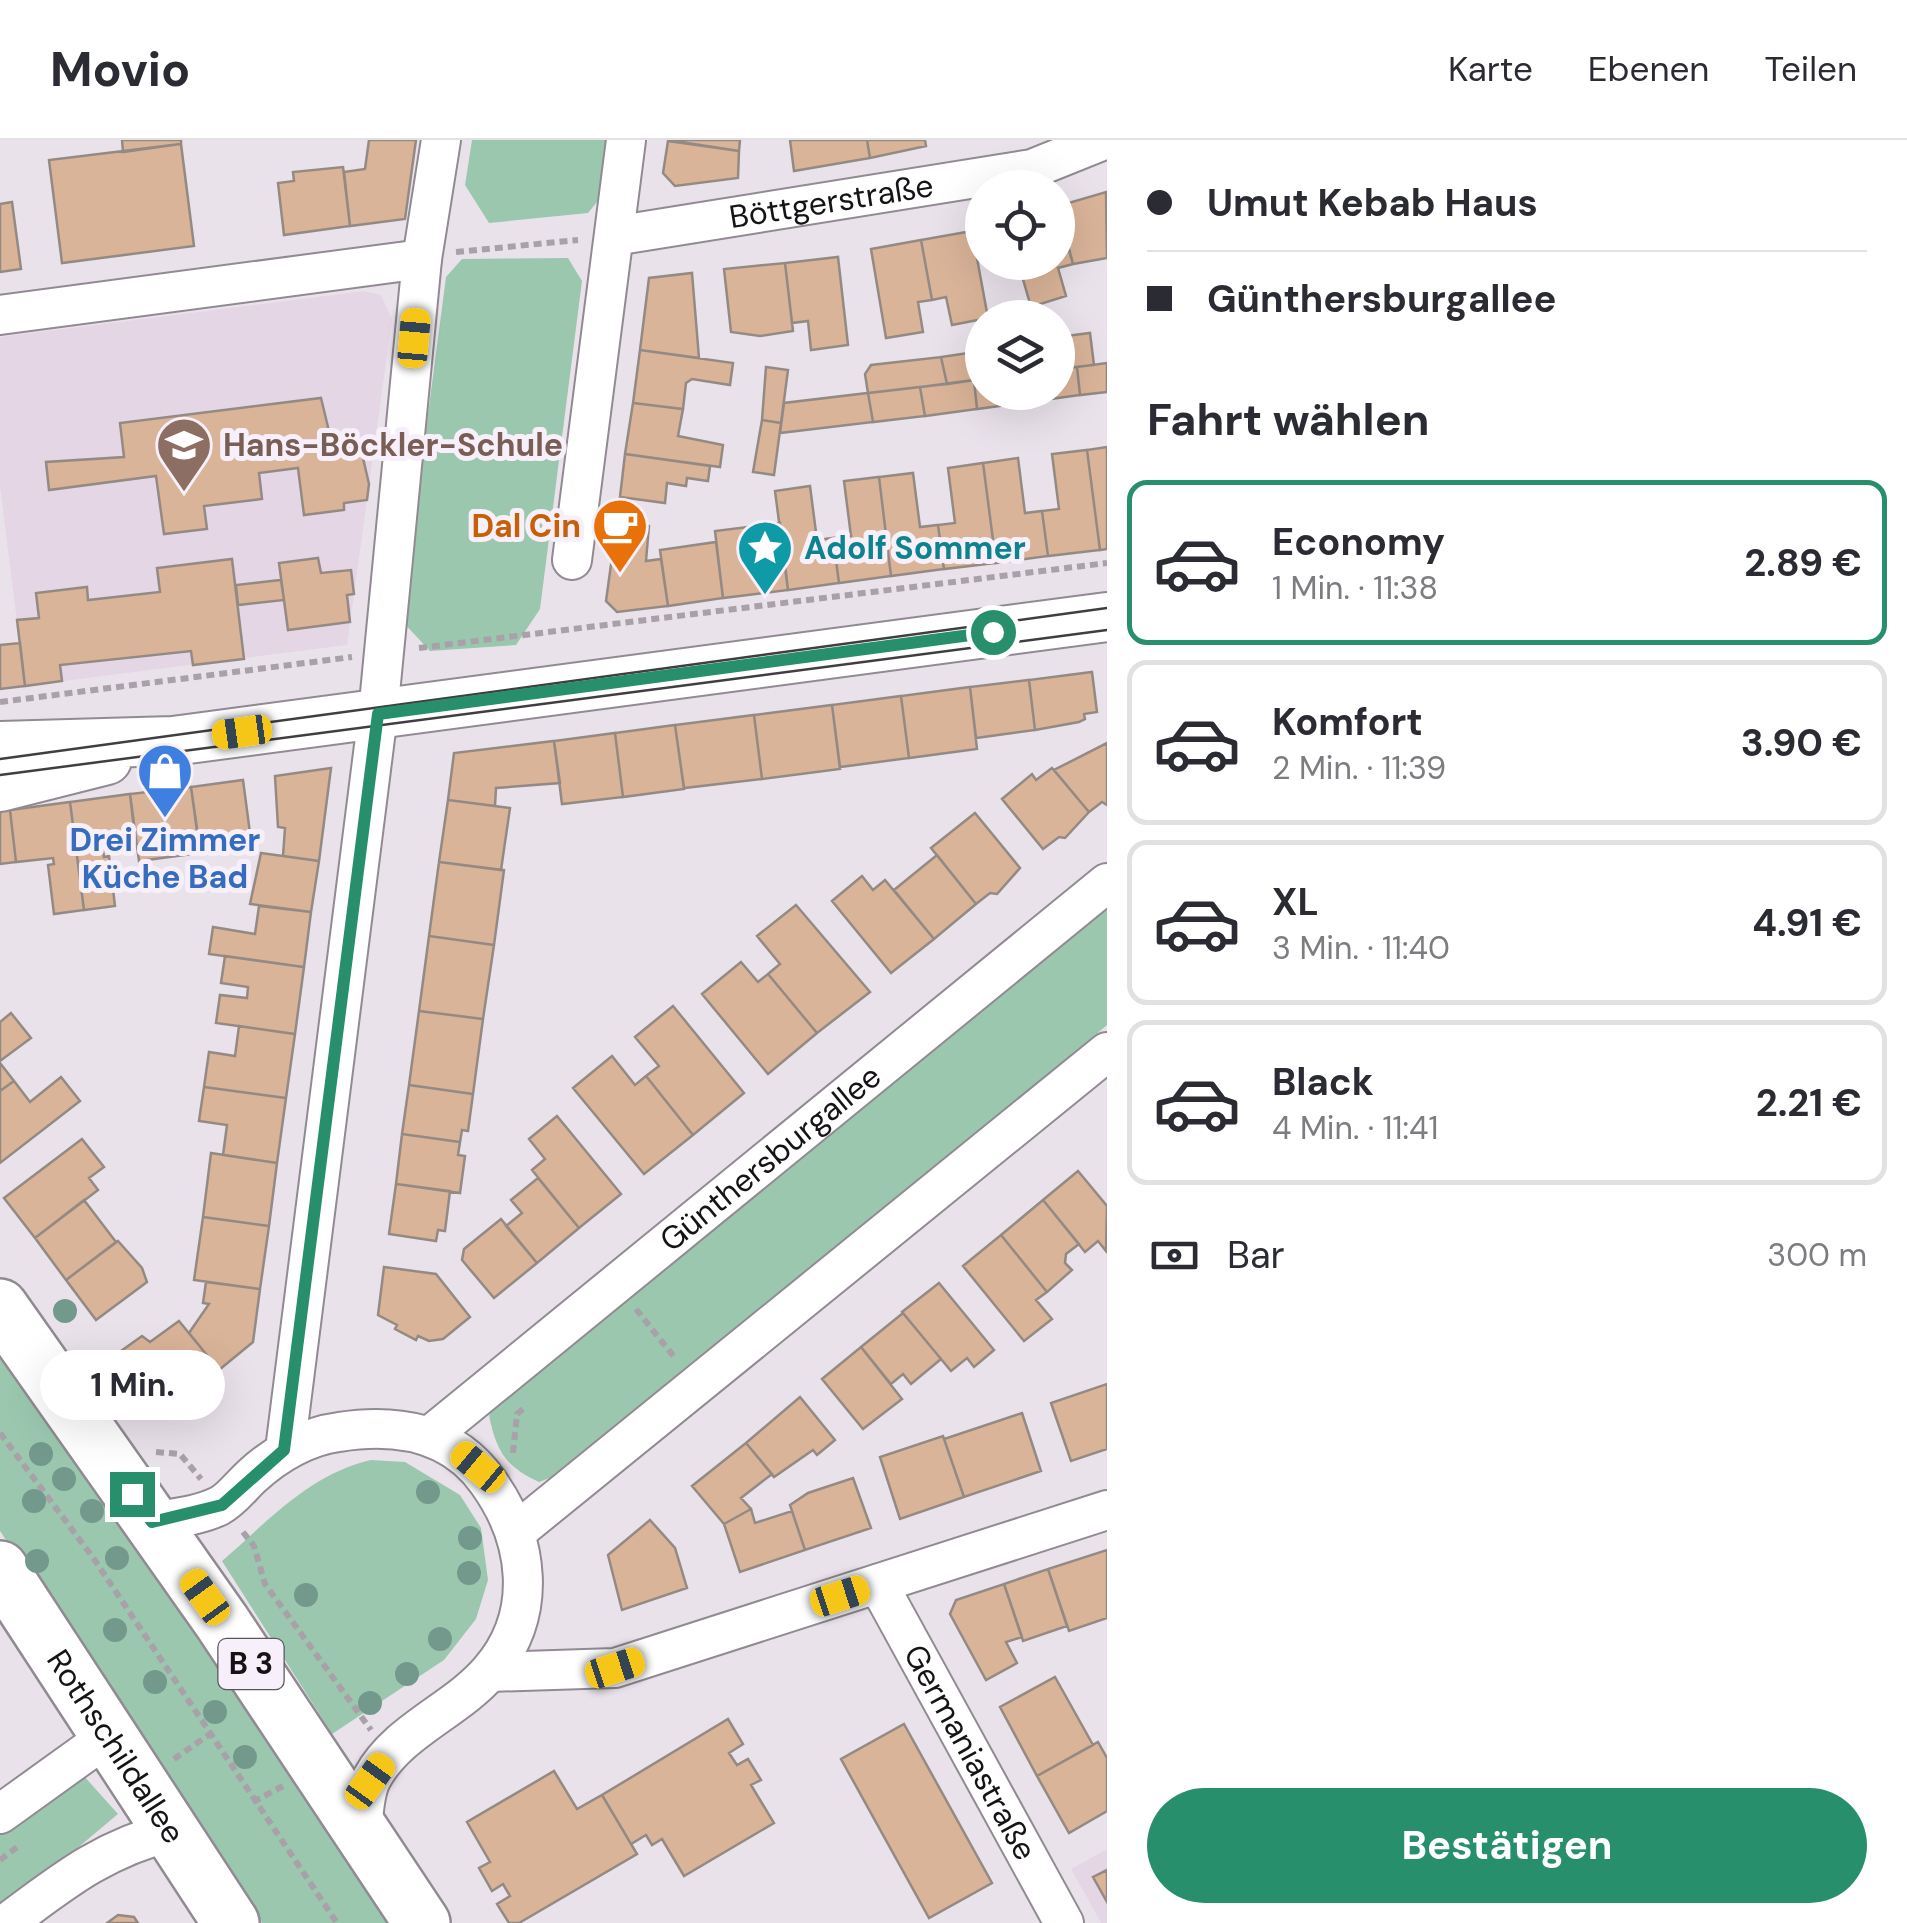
<!DOCTYPE html>
<html lang="de">
<head>
<meta charset="utf-8">
<style>
	:root { --surface:#fff; --page:#f2f2f3; --text:#2b2b33; --muted:#7c7c81; --line:#e1e1e2; --accent:#278f6c }
	body { margin:0; font-family:"DM Sans",sans-serif; background:var(--page); color:var(--text); height:100vh; display:flex; flex-direction:column; font-size:38px; white-space:nowrap }
	* { box-sizing:border-box; margin:0 }
	p { font-size:32px; color:var(--muted) }
	.icon { flex:none; width:55px; height:55px; fill:none; stroke:currentColor; stroke-width:2; stroke-linecap:round; stroke-linejoin:round }
	.map { position:relative; flex:1; overflow:hidden }
	.sheet { display:flex; flex-direction:column; background:var(--surface); width:800px }
	.sheet>* { flex:none }
	.hud { display:grid; align-content:center; height:220px; padding:0 40px; background:var(--surface) }
	.tools { position:absolute; left:965px; top:30px; display:grid; gap:20px }
	.tools a { display:grid; place-items:center; width:110px; height:110px; border-radius:50%; background:var(--surface); box-shadow:0 10px 40px #0002; font-size:50px }
	.end { position:absolute; width:45px; height:45px; margin:-22px; border:12px solid #278f6c; background:#fff; box-shadow:0 0 0 5px #fff }
	.from { border-radius:50% }
	.bubble { position:absolute; height:70px; border-radius:35px; background:var(--surface); box-shadow:0 10px 40px #0002; font-size:32px; font-weight:700; line-height:70px; text-align:center }
	.car { position:absolute; width:30px; height:60px; margin:-30px -15px; border-radius:12px; box-shadow:0 0 8px 2px #0007; background:linear-gradient(#f5c518 24%,#345 0 40%,#f5c518 0 76%,#345 0 86%,#f5c518 0) }
	.hud b { display:flex; align-items:center; gap:35px; height:95px; font-size:38px }
	.hud b+b { border-top:2px solid var(--line) }
	.hud i { width:25px; height:25px; background:var(--text) }
	ul { padding:0; list-style:none }
	li { display:flex; align-items:center; gap:30px; height:165px; margin:0 20px 15px; padding:0 20px; border:5px solid var(--line); border-radius:20px }
	li div { flex:1 }
	li b { display:block; font-size:38px }
	li em { font-style:normal; font-weight:700 }
	li.selected { border-color:var(--accent) }
	li>.icon { width:90px; height:90px; stroke-width:1.5 }
	h2 { padding:0 40px; font-size:45px; line-height:120px }
	.pay { display:flex; align-items:center; gap:25px; height:110px; padding:0 40px; font-size:38px }
	.pay p { margin-inline-start:auto }
	.cta { display:flex; gap:20px; margin-top:auto; padding:20px 40px }
	.cta a { flex:1; height:115px; border-radius:60px; background:var(--accent); color:#fff; font-size:40px; font-weight:700; line-height:115px; text-align:center }
	header { display:flex; align-items:center; gap:60px; box-sizing:border-box; height:140px; padding:0 50px; background:var(--surface); border-bottom:2px solid var(--line) }
	header strong { font-size:48px }
	nav { display:flex; gap:55px; margin-inline-start:auto; font-size:35px }
	main { display:flex; flex:1; min-height:0 }
	.map>svg:first-child { display:block }
	.built { fill:#e4d6e5 }
	.green { fill:#9bc7af }
	.building { fill:#dab499; stroke:#948a83; stroke-width:2.5 }
	.lines { fill:none; stroke-linecap:round; stroke-linejoin:round }
	.minor-casing { stroke:#928a93; stroke-width:42 }
	.tertiary-casing { stroke:#928a93; stroke-width:52 }
	.primary-casing { stroke:#928a93; stroke-width:60 }
	.path { stroke:#a8a1a9; stroke-width:6; stroke-dasharray:8 5; stroke-linecap:butt }
	.minor { stroke:#fff; stroke-width:38 }
	.tertiary { stroke:#fff; stroke-width:48 }
	.primary { stroke:#fff; stroke-width:55 }
	.tram { stroke:#413d42; stroke-width:2.5 }
	.tree { fill:#73998d }
	.route { stroke:#278f6c; stroke-width:12 }
	.labels { text-anchor:middle; stroke-width:10; stroke-linejoin:round; paint-order:stroke }
	.shield { fill:#f7eff9; stroke:#5a555b; stroke-width:2.5 }
	.shield-label { font-size:30px; font-weight:bold; fill:#161317 }
	.street-label { font-size:32px; fill:#161317; stroke:#f7eff9 }
	.education-label { font-size:32px; font-weight:bold; fill:#785e54; stroke:#f7eff9; text-anchor:start }
	.food-label { font-size:32px; font-weight:bold; fill:#c56008; stroke:#f7eff9; text-anchor:end }
	.culture-label { font-size:32px; font-weight:bold; fill:#0d838f; stroke:#f7eff9; text-anchor:start }
	.shop-label { font-size:32px; font-weight:bold; fill:#366cbe; stroke:#f7eff9 }
</style>
</head>
<body>
<header>
<strong>Movio</strong>
<nav><a>Karte</a><a>Ebenen</a><a>Teilen</a></nav>
</header>
<main>
<div class="map">
<svg width="1107" height="1783" viewBox="0 0 1107 1783">
	<rect width="100%" height="100%" fill="#eae2eb"/>
	<path class="built" d="M364 151 381 155 392 179 347 505 25 546 0 347V197Z
		M1107 1709V1783H1101L1071 1729Z"/>
	<path class="green" d="M472 0H616L610 46 588 73 489 83 465 45Z
		M568 118 582 141 540 469 516 505 430 511 401 480 446 137 462 119Z
		M1107 759V885L576 1328 539 1342C506 1327 496 1311 489 1275L501 1256Z
		M0 1203 398 1783H262L0 1391Z
		M371 1320 405 1322 460 1355 481 1388 488 1440 476 1479 444 1520 332 1594 222 1421C268 1381 310 1334 371 1320Z
		M75 1626 118 1674 0 1773V1679Z"/>
	<path class="building" d="M122 0H181V4L123 12Z
		M369 0H416L405 79 350 86 344 32 365 29Z
		M668 0H740L739 11Z
		M867 0 870 18 794 31 790 0Z
		M867 0H925L926 6 870 18Z
		M668 1 739 11 738 38 675 46 663 33Z
		M181 4 194 106 62 123 49 20Z
		M343 27 350 86 284 95 278 43 294 41 293 32Z
		M1106 52 1107 118 1073 124 1058 66Z
		M12 62 21 129 0 132V64Z
		M1058 72 1073 124 1058 128 1066 156 1031 167 1018 122H1058Z
		M972 91 988 178 952 185 946 157 932 160 921 100Z
		M921 100 932 160 918 162 923 192 886 198 871 109Z
		M838 117 848 205 811 210 808 181 792 183 785 123Z
		M785 123 793 191 760 196 731 192 724 129Z
		M692 133 699 218 640 210 649 138Z
		M1090 193 1094 225 1058 229V197Z
		M640 210 733 223 730 245 692 239 686 243 683 269 633 263Z
		M982 211V239L947 244 941 217Z
		M941 217 947 244 868 253 865 234 871 225Z
		M1107 223V252L1080 255 1077 227Z
		M766 227 788 230 781 283 762 280Z
		M1077 227 1080 255 1029 262 1028 252H1058V229Z
		M982 239V252H1028L1029 262 977 269 974 240Z
		M974 240 977 269 925 276 920 247Z
		M920 247 925 276 873 282 868 253Z
		M868 253 873 282 780 293 784 263Z
		M321 258 333 308 360 305 369 344 367 360 344 363V370L304 375 298 328 259 333 262 359 204 366 207 389 164 394 156 336 49 350 46 322 124 317 120 283Z
		M633 263 683 269 678 296 723 305 720 327 625 314Z
		M762 280 781 283 774 335 753 332Z
		M1107 307V409L1100 410 1087 310Z
		M1087 310 1100 410 1048 416 1042 371 1059 369 1052 314Z
		M625 314 710 326 708 341 687 338 686 346 667 343 665 363 620 357Z
		M1018 318 1025 373 1042 371 1048 416 996 423 983 323Z
		M983 323 996 423 944 429 938 385 955 383 948 328Z
		M913 333 920 387 938 385 944 429 891 436 879 337Z
		M879 337 891 436 839 443 833 398 851 396 844 341Z
		M810 346 817 400 833 398 839 443 788 450 775 351Z
		M617 381 649 386 646 421 661 419 668 466 617 472 606 461Z
		M780 383 788 450 723 458 715 391Z
		M716 402 723 458 668 466 660 410Z
		M318 418 321 433 351 430 354 454 347 455 350 482 288 490 279 423Z
		M232 419 244 519 193 525 191 511 60 525 62 541 25 546 17 480 39 478 36 453 87 447 88 460 160 452 157 428Z
		M281 440 284 460 238 465 236 445Z
		M20 503 25 546 0 549V505Z
		M1092 532 1097 572 1084 574 1085 579 1079 582 1035 590 1029 540Z
		M1029 540 1035 590 976 598 970 547Z
		M970 547 977 609 909 618 901 556Z
		M901 556 909 618 840 627 832 565Z
		M832 565 840 629 762 639 754 575Z
		M754 575 762 639 684 648 675 585Z
		M675 585 684 649 623 657 615 593Z
		M615 593 623 657 562 664 554 601Z
		M554 601 560 643 496 648 495 666 448 660 454 613Z
		M1107 603V665L1102 662 1089 672 1054 630Z
		M331 628 319 721 283 716 285 688 278 687 275 636Z
		M1052 628 1089 672 1065 698 1059 697 1043 709 1002 659 1032 634 1036 640Z
		M243 640 250 693 237 705 200 709 191 647Z
		M191 647 200 713 139 721 130 654Z
		M130 654 136 706 103 710 104 717 109 716 115 766 84 770 70 662Z
		M448 660 510 668 501 730 439 722Z
		M70 662 84 770 54 774 48 725 54 724 53 718 16 722 10 670Z
		M10 670 16 722 0 724V671Z
		M975 673 1020 728 997 754 990 753 976 764 931 708Z
		M261 713 319 721 311 772 250 764Z
		M937 715 976 764 934 799 894 750Z
		M439 722 504 730 494 805 429 796Z
		M862 736 873 750 885 740 934 799 891 833 832 761Z
		M796 765 870 852 817 893 768 834 780 824 757 796Z
		M259 766 311 772 304 827 209 814 213 787 255 794Z
		M429 796 494 805 483 879 419 871Z
		M225 816 304 827 295 894 216 883 220 855 247 858 248 847 221 843Z
		M741 822 758 842 768 834 817 893 768 934 702 854Z
		M673 866 744 953 693 995 646 936 659 926 635 897Z
		M419 871 483 879 473 954 409 945Z
		M11 873 31 898 0 921V882Z
		M239 886 295 894 286 958 204 947 209 912 235 916Z
		M612 916 635 945 646 936 693 995 644 1034 573 948Z
		M0 923 14 941 0 951Z
		M61 937 80 961 0 1023V951L14 941 30 962Z
		M409 945 473 954 468 991 462 990 460 1002 402 994Z
		M204 947 286 958 277 1023 223 1015 227 985 199 981Z
		M557 976 621 1054 579 1088 532 1030 545 1019 529 999Z
		M402 994 460 1002 458 1015 465 1016 460 1053 396 1044Z
		M82 999 104 1027 89 1038 98 1050 35 1098 4 1058Z
		M211 1013 277 1023 269 1086 203 1077Z
		M1078 1031 1107 1066 1106 1111 1098 1101 1085 1112 1043 1060Z
		M538 1038 579 1088 537 1123 506 1086 522 1073 511 1060Z
		M396 1044 450 1051 445 1091 438 1090 436 1101 389 1094Z
		M84 1060 116 1102 66 1140 35 1098Z
		M1043 1060 1079 1104 1066 1114 1065 1123 1072 1130 1047 1152 1001 1095Z
		M203 1077 269 1086 260 1149 194 1140Z
		M501 1079 537 1123 494 1158 462 1120 464 1109Z
		M1001 1095 1047 1152 1036 1160 1052 1179 1024 1201 963 1126Z
		M118 1101 142 1128 147 1142 96 1180 66 1140Z
		M384 1127 436 1134 470 1177 443 1199 429 1201 418 1196 416 1200 395 1189 397 1185 378 1175Z
		M206 1142 260 1149 253 1202 219 1230 189 1193 209 1164 203 1163Z
		M939 1143 994 1210 974 1227 967 1218 951 1231 902 1172Z
		M903 1173 941 1219 911 1244 903 1234 891 1244 861 1207Z
		M179 1181 219 1230 172 1263 158 1261 121 1211 142 1196 150 1202Z
		M861 1207 902 1259 863 1289 822 1239Z
		M1107 1244V1309L1071 1321 1051 1263Z
		M800 1257 835 1300 817 1315 813 1310 774 1337 746 1303Z
		M1022 1273 1041 1331 964 1357 944 1299Z
		M943 1296 964 1357 900 1379 880 1317Z
		M746 1303 772 1334 741 1358 751 1369 724 1384 692 1346Z
		M853 1338 871 1388 805 1410 790 1365 808 1353Z
		M751 1369 755 1383 792 1371 805 1410 740 1432 724 1384Z
		M650 1380 675 1408 687 1448 622 1470 608 1415Z
		M1107 1410V1478L1069 1491 1048 1429Z
		M1048 1429 1067 1486 1023 1501 1004 1444Z
		M1004 1444 1022 1497 1006 1502 1017 1523 986 1540 950 1474 956 1460Z
		M1055 1537 1093 1605 1037 1636 1000 1567Z
		M728 1579 743 1604 729 1613 737 1625 748 1619 761 1640 751 1645 774 1683 684 1736 662 1699 652 1705 646 1695 631 1704 602 1655Z
		M904 1584 992 1743 929 1778 841 1619Z
		M1098 1602 1107 1618V1671L1069 1693 1037 1636Z
		M554 1631 577 1669 602 1655 637 1714 519 1783H509L497 1764 510 1756 503 1744 492 1751 479 1728 490 1722 467 1682Z
		M1107 1730V1762L1093 1737Z
		M118 1775 134 1777 138 1783H107Z"/>
	<g class="lines">
		<g class="minor-casing">
			<g id="minor">
				<path id="s1" d="M614 96 1032 29 1104 0"/>
				<path d="M0 175 422 119"/>
				<path d="M572 420 626 0"/>
				<path id="s2" d="M431 1295 1107 743"/>
				<path d="M285 1310 378 574 422 119 441 0"/>
				<path d="M152 1382C174 1378 198 1376 219 1366 231 1360 242 1345 252 1336 276 1314 307 1296 339 1292 396 1283 453 1292 488 1342 529 1399 539 1474 490 1531 456 1571 398 1590 372 1638 364 1652 364 1674 362 1690"/>
				<path d="M516 1392 1107 912"/>
				<path id="s3" d="M878 1444 1064 1783"/>
				<path d="M490 1532 615 1528 1107 1370"/>
				<path d="M0 1674 107 1597"/>
				<path d="M7 1783C63 1741 104 1708 173 1691"/>
			</g>
		</g>
		<g class="tertiary-casing">
			<path id="tertiary" d="M0 606 173 601 1107 477
				M0 647 107 620"/>
		</g>
		<g class="primary-casing">
			<g id="primary">
				<path d="M0 1167 222 1482 422 1783"/>
				<path id="s4" d="M0 1429 231 1783"/>
			</g>
		</g>
		<path class="path" d="M456 112 578 100
			M419 508 1107 423
			M0 562 352 517
			M636 1169 675 1218
			M0 1293 94 1419 337 1783
			M156 1312 180 1314 201 1339
			M513 1313 517 1274 523 1269
			M243 1392 254 1406 265 1444 371 1590
			M174 1619 210 1594
			M253 1662 283 1646
			M0 1720 20 1705"/>
		<use href="#minor" class="minor"/>
		<use href="#tertiary" class="tertiary"/>
		<use href="#primary" class="primary"/>
		<path class="tram" d="M0 619 1107 468
			M0 635 1107 490"/>
	</g>
	<g class="tree">
		<circle cx="65" cy="1171" r="12"/>
		<circle cx="41" cy="1314" r="12"/>
		<circle cx="64" cy="1339" r="12"/>
		<circle cx="428" cy="1352" r="12"/>
		<circle cx="34" cy="1361" r="12"/>
		<circle cx="92" cy="1371" r="12"/>
		<circle cx="470" cy="1398" r="12"/>
		<circle cx="117" cy="1418" r="12"/>
		<circle cx="37" cy="1421" r="12"/>
		<circle cx="469" cy="1433" r="12"/>
		<circle cx="306" cy="1455" r="12"/>
		<circle cx="115" cy="1490" r="12"/>
		<circle cx="440" cy="1499" r="12"/>
		<circle cx="407" cy="1534" r="12"/>
		<circle cx="155" cy="1542" r="12"/>
		<circle cx="370" cy="1563" r="12"/>
		<circle cx="215" cy="1572" r="12"/>
		<circle cx="245" cy="1617" r="12"/>
	</g>
	<g class="lines">
		<path class="route" d="M132 1354 152 1382 222 1365 284 1310 378 574 993 492"/>
	</g>
	<defs>
		<g id="school-pin" transform="scale(2.875)"><path d="M0 17L-7.5 6A9.5 9.5 0 1 1 7.5 6Z" fill="#8d6e63" stroke="#f7eff9"/><path d="M0-5L7-2L0 1L-7-2ZM-4 1L0 2.5L4 1V4Q0 6-4 4Z" fill="#fff"/></g>
		<g id="cafe-pin" transform="scale(2.875)"><path d="M0 17L-7.5 6A9.5 9.5 0 1 1 7.5 6Z" fill="#e8710a" stroke="#f7eff9"/><path d="M-5.5-4.5H6V0H3Q3 3.5 0 3.5H-2.5Q-5.5 3.5-5.5 0ZM3-3.2v2h1.7v-2ZM-6 4.5H4V6H-6Z" fill="#fff"/></g>
		<g id="sight-pin" transform="scale(2.875)"><path d="M0 17L-7.5 6A9.5 9.5 0 1 1 7.5 6Z" fill="#0f9aa8" stroke="#f7eff9"/><path d="M0-6L1.8-2.2L6-1.7L2.9 1.2L3.7 5.4L0 3.3L-3.7 5.4L-2.9 1.2L-6-1.7L-1.8-2.2Z" fill="#fff"/></g>
		<g id="shop-pin" transform="scale(2.875)"><path d="M0 17L-7.5 6A9.5 9.5 0 1 1 7.5 6Z" fill="#3f7fe0" stroke="#f7eff9"/><path d="M-5-2.5h2.3a2.7 3.5 0 0 1 5.4 0H5L5.5 6h-11ZM-1.5-2.5h3a1.5 2.3 0 0 0-3 0Z" fill="#fff"/></g>
	</defs>
	<g fill-rule="evenodd">
		<use href="#school-pin" x="184" y="305"/>
		<use href="#cafe-pin" x="620" y="386"/>
		<use href="#sight-pin" x="765" y="408"/>
		<use href="#shop-pin" x="165" y="631"/>
	</g>
	<g class="labels">
		<rect class="shield" x="218.5" y="1499" width="65" height="50" rx="8"/>
		<g class="shield-label">
			<text x="251" y="1534">B 3</text>
		</g>
		<g class="street-label">
			<text dy="11" stroke="none"><textPath href="#s1" startOffset="220">Böttgerstraße</textPath></text>
			<text dy="11" stroke="none"><textPath href="#s2" startOffset="438">Günthersburgallee</textPath></text>
			<text dy="11" stroke="none"><textPath href="#s4" startOffset="212">Rothschildallee</textPath></text>
			<text dy="11" stroke="none"><textPath href="#s3" startOffset="192">Germaniastraße</textPath></text>
		</g>
		<g class="education-label">
			<text x="223" y="316">Hans-Böckler-Schule</text>
		</g>
		<g class="food-label">
			<text x="581" y="397">Dal Cin</text>
		</g>
		<g class="culture-label">
			<text x="804" y="419">Adolf Sommer</text>
		</g>
		<g class="shop-label">
			<text x="165" y="711">Drei Zimmer<tspan x="165" dy="37">Küche Bad</tspan></text>
		</g>
	</g>
</svg>
<div class="tools">
<a><svg class="icon" aria-label="locate" viewBox="0 0 24 24"><circle cx="12" cy="12" r="6"/><path d="M12 2v4M12 18v4M2 12h4M18 12h4"/></svg></a>
<a><svg class="icon" aria-label="layers" viewBox="0 0 24 24"><path d="M12 4l9 5-9 5-9-5zM3 14l9 5 9-5"/></svg></a>
</div>
<i class="end from" style="left:993px;top:492px"></i>
<i class="end" style="left:132px;top:1354px"></i>
<div class="bubble" style="left:40px;top:1210px;width:185px">1 Min.</div>
<i class="car" style="left:414px;top:198px;rotate:5deg"></i>
<i class="car" style="left:242px;top:592px;rotate:262deg"></i>
<i class="car" style="left:478px;top:1327px;rotate:310deg"></i>
<i class="car" style="left:840px;top:1456px;rotate:72deg"></i>
<i class="car" style="left:205px;top:1457px;rotate:324deg"></i>
<i class="car" style="left:615px;top:1528px;rotate:72deg"></i>
<i class="car" style="left:370px;top:1641px;rotate:36deg"></i>
</div>
<section class="sheet">
<div class="hud">
<b><i class="from"></i>Umut Kebab Haus</b>
<b><i></i>Günthersburgallee</b>
</div>
<h2>Fahrt wählen</h2>
<ul>
<li class="selected"><svg class="icon" aria-label="car" viewBox="0 0 24 24"><path d="M5 17H2v-5l4-1 3-4h7l3 4 3 1v5h-3M9 17h6M6 11h13"/><circle cx="7" cy="17" r="2"/><circle cx="17" cy="17" r="2"/></svg><div><b>Economy</b><p>1 Min. · 11:38</p></div><em>2.89 €</em></li>
<li><svg class="icon" aria-label="car" viewBox="0 0 24 24"><path d="M5 17H2v-5l4-1 3-4h7l3 4 3 1v5h-3M9 17h6M6 11h13"/><circle cx="7" cy="17" r="2"/><circle cx="17" cy="17" r="2"/></svg><div><b>Komfort</b><p>2 Min. · 11:39</p></div><em>3.90 €</em></li>
<li><svg class="icon" aria-label="car" viewBox="0 0 24 24"><path d="M5 17H2v-5l4-1 3-4h7l3 4 3 1v5h-3M9 17h6M6 11h13"/><circle cx="7" cy="17" r="2"/><circle cx="17" cy="17" r="2"/></svg><div><b>XL</b><p>3 Min. · 11:40</p></div><em>4.91 €</em></li>
<li><svg class="icon" aria-label="car" viewBox="0 0 24 24"><path d="M5 17H2v-5l4-1 3-4h7l3 4 3 1v5h-3M9 17h6M6 11h13"/><circle cx="7" cy="17" r="2"/><circle cx="17" cy="17" r="2"/></svg><div><b>Black</b><p>4 Min. · 11:41</p></div><em>2.21 €</em></li>
</ul>
<div class="pay"><svg class="icon" aria-label="cash" viewBox="0 0 24 24"><path d="M3 7h18v10H3z"/><circle cx="12" cy="12" r="2"/></svg>Bar<p>300 m</p></div>
<div class="cta"><a>Bestätigen</a></div>
</section>
</main>
</body>
</html>
